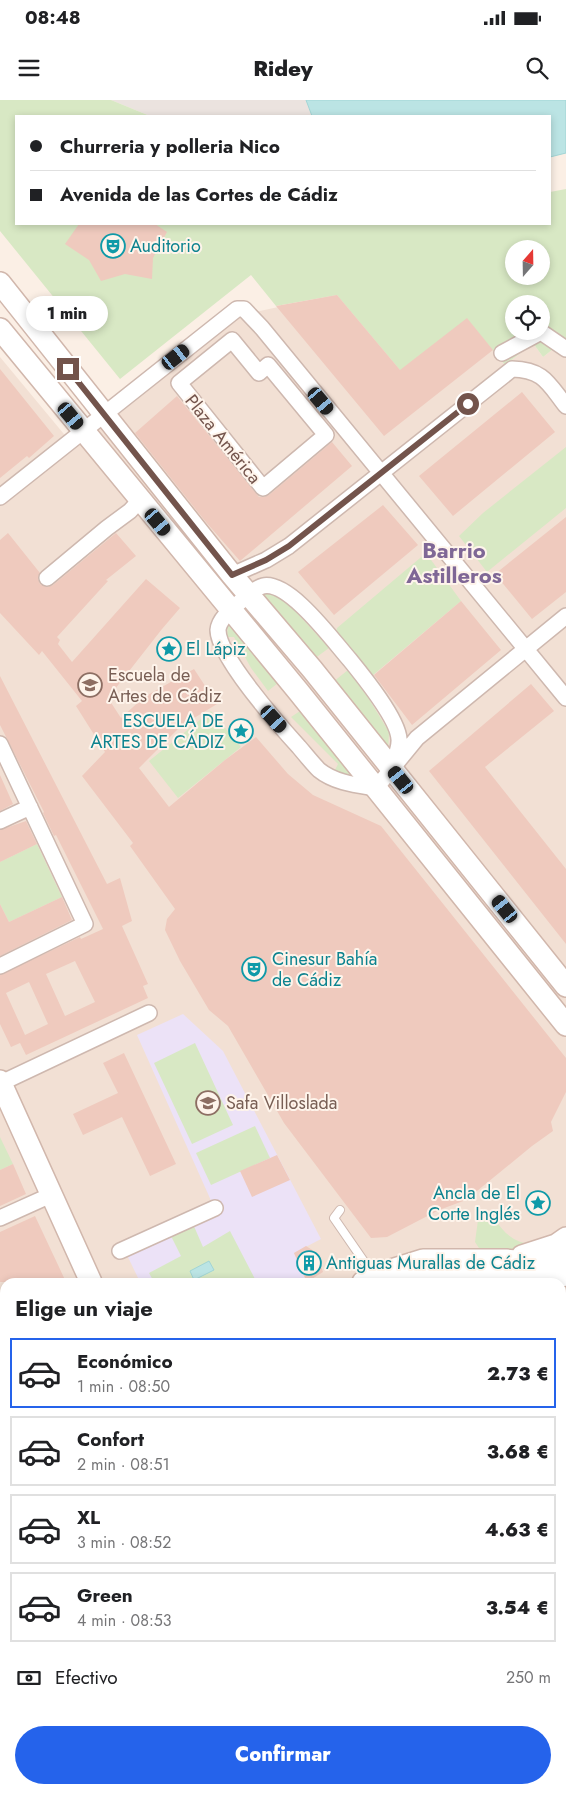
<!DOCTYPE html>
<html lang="es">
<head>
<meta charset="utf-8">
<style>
	:root { --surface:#fff; --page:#f6f6f6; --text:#202124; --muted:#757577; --line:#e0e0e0; --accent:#2563eb }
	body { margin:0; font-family:Jost,sans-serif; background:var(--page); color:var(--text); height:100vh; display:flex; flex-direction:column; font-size:19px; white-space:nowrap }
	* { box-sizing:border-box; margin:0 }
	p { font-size:16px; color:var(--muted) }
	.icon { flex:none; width:28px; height:28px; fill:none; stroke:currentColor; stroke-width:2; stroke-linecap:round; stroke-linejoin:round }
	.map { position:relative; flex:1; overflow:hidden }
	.details { position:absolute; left:0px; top:1178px; width:566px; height:516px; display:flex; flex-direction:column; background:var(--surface); border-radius:15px 15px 0 0; box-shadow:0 2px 8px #0003 }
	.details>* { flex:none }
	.banner { position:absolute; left:15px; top:15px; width:536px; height:110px; border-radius:0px; box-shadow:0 2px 8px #0003; display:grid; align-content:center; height:110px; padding:0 15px; background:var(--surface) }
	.needle { width:32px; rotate:20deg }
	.tools { position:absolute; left:505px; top:140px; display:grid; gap:10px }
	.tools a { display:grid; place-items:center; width:45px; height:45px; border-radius:50%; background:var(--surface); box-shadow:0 2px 8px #0003; font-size:25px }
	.end { position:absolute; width:22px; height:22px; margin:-11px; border:6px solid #73544c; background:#fff; box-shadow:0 0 0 2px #fff }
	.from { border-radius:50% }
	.bubble { position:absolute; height:35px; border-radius:18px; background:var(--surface); box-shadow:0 2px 8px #0003; font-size:16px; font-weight:800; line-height:35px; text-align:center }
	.car { position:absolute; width:15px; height:30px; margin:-15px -8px; border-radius:6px; box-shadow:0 0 4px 1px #0007; background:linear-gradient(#222 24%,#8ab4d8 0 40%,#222 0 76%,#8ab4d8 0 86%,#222 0) }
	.banner b { display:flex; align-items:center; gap:18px; height:48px; font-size:19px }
	.banner b+b { border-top:1px solid var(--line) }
	.banner i { width:12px; height:12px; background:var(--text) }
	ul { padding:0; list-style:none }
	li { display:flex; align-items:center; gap:15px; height:70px; margin:0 10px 8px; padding:0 5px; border:2px solid var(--line); border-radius:0px }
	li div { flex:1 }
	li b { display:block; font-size:19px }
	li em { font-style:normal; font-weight:800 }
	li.on { border-color:var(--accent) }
	li>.icon { width:45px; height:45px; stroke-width:1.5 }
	h2 { padding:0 15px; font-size:22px; line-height:60px }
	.pay { display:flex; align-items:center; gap:12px; height:55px; padding:0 15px; font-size:19px }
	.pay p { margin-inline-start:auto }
	.primary-button { display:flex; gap:10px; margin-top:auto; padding:10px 15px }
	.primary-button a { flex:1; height:58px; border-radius:30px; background:var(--accent); color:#fff; font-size:20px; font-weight:800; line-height:58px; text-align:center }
	.status { display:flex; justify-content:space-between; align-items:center; height:35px; padding:0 25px; background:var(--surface); direction:ltr }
	.status svg { height:14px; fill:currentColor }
	header { display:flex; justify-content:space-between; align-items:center; height:65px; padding:0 15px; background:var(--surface); font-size:22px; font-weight:800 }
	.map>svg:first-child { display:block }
	.residential { fill:#f2e0d4; fill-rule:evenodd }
	.industrial { fill:#ebe3df }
	.education { fill:#ece2f7 }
	.green { fill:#d8e8c4; fill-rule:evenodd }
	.water { fill:#bbe4e4; stroke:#a1d5d5 }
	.building { fill:#efcabe; fill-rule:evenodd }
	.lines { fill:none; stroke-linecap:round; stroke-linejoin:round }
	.lane-casing { stroke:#ceb8af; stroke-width:10 }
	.street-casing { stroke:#ceb8af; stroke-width:18 }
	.secondary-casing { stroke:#d1b7ac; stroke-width:24 }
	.lane { stroke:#fff; stroke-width:8 }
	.street { stroke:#fff; stroke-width:15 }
	.secondary { stroke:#fff; stroke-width:21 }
	.route { stroke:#73544c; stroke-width:6 }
	.labels { text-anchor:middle; stroke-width:4; stroke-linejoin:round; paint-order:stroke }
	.culture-label { font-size:18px; fill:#0d838f; stroke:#fef4eb; text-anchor:start }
	.street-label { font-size:18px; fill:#73544c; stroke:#fef4eb }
	.education-label { font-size:18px; fill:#785e54; stroke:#fef4eb; text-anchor:start }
	.district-label { font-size:22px; font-weight:bold; fill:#7f6796; stroke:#fef4eb }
</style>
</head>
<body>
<div class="status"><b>08:48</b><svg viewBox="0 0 49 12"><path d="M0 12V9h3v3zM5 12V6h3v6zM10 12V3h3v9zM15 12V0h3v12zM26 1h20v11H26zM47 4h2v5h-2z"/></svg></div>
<header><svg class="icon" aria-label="menu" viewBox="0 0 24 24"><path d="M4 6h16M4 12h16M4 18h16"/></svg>Ridey<svg class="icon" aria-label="search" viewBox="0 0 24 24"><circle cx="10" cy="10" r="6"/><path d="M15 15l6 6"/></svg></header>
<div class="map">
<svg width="566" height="1693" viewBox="0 0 566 1693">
	<rect width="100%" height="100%" fill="#fbefe5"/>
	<path class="residential" d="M432 174 505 265 533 243 543 257 566 239V1693H0V257L73 345 236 216ZM5 1182H561V1689H5Z"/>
	<path class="industrial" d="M111 0H306L312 16H150Z"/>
	<path class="education" d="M183 914 223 951 321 1139 294 1153 306 1181 303 1182H140L127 1155 217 1114 137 935Z
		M561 1583H566V1693H459V1689H561Z"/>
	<path class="green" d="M0 0H111L150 16H16V124H378L380 125 387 124H550V92L566 89V239L543 257 533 243 505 265 467 219 405 276 337 195 276 206 251 175 120 279 0 131ZM514 149H541V176H514ZM514 204H541V231H514Z
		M566 347V408L487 472 459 436 483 413Z
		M426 453 461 501 373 575 336 533 337 528Z
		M270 491 287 502 329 548 314 559 262 493Z
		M228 523 278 583 268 591 251 568 234 537H227Z
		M348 570 369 599 389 632 388 653 333 582Z
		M211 611 241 647 178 698 149 661Z
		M300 611 357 679 334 672 338 664 291 617Z
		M37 744 62 797 9 822 0 804V762Z
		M195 943 233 1025 192 1044 154 963Z
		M255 1026 270 1058 211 1085 196 1053Z
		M0 1037 13 1064 0 1070Z
		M493 1117C506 1135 513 1143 537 1145L529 1150 490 1152 479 1148 475 1142 478 1120Z
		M193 1124 203 1147 230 1131 255 1179 248 1182H154L149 1173 181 1156 170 1134Z"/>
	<path class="water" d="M306 0H566V53L550 57V16H312Z
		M209 1161 214 1170 194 1180 190 1171Z"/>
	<path class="building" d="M79 124H155L167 132 153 158 152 179 125 174 101 181 89 160 65 144Z
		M337 195 400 270 467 218 493 250 384 336 276 206Z
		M0 269 54 336 29 358 27 356 0 378Z
		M522 292 555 332 453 416 419 376Z
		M177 296 259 397H264L269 395 332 342 352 366 240 461 205 421 135 333Z
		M383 405 418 445 334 515 298 472Z
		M566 417V492L532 519 495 474Z
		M8 433 40 473 38 479 40 484 48 487 53 485 116 433 136 456 106 480 108 481 57 537 60 540 58 544 72 562 146 479 180 508 162 529 108 598 121 618 144 597 194 569 217 604 181 626 139 668 169 707 225 660 256 637 288 674 313 695 381 726 566 958V992L551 1022 553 1031 532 1046 466 1100 439 1110 387 1137 371 1138 284 1023 228 926 209 910 180 861 165 830 167 819 175 809 130 746 133 743 82 676 105 652 76 606 82 601 42 551 39 555 0 513V440Z
		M461 501 501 550 412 625 374 575Z
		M0 576 107 784 120 778 132 821 122 826 148 884 143 886 148 898 26 955 20 943 11 947 0 924V875L80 837 81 839 103 829 56 735 54 736 43 713 44 712 0 625ZM75 861 95 902 65 916 46 874ZM29 882 48 924 25 935 6 893Z
		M531 584 554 611 485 667 566 769V844L429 671Z
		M0 675 13 704 0 711Z
		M26 721 37 744 0 762V730Z
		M62 797 72 820 0 856V804L9 822Z
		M124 953 176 1064 150 1076 122 1017 83 1035 73 1014 118 993 103 963Z
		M277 1055 290 1080 252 1097 240 1071Z
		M13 1064 26 1094 0 1106V1070Z
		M35 1116 66 1182H0V1132Z
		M306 1146 317 1153 323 1172 307 1182 294 1153Z"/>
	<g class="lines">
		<g class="lane-casing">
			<path id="lane" d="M340 1110 334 1118 374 1176"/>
		</g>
		<g class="street-casing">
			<path id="street" d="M232 240 259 273 268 265 326 335 263 388 179 283Z
				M502 253 541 232 566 249
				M0 397 237 209H244L262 228 566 598
				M232 475 266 460 289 446 512 269C544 270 548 283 566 306
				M47 478 107 428 130 411 140 400
				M0 644 85 824 0 866
				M392 669C394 660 400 648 399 639 398 619 363 576 350 560 334 542 289 480 263 486 255 488 247 496 241 501 233 508 219 518 218 530 218 556 280 626 299 647 305 654 312 663 319 670 335 683 357 685 376 688L417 638 566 516
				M0 721 30 707
				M1 983 149 913
				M0 1118 51 1095
				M120 1151 215 1108
				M561 1426H566
				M561 1437H566
				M203 1693 204 1689
				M437 1693V1689"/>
		</g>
		<g class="secondary-casing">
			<path id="secondary" d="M0 183 232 475 312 569 566 886
				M0 229 298 591 566 925
				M0 981 91 1182
				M522 1156 556 1145 566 1138
				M390 1177 519 1179 554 1177 566 1175
				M363 1182 388 1171 423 1160H506L537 1163 566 1160
				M0 1275H5
				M0 1400 5 1388
				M335 1689 337 1693"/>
		</g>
		<use href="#lane" class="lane"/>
		<use href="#street" class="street"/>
		<use href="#secondary" class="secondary"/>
	</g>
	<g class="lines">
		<path class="route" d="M68 269 232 475 266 460 289 446 468 304"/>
	</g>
	<defs>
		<g id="theatre-ring" transform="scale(1.25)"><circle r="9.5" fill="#fef4eb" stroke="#0f9aa8" stroke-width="1.5"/><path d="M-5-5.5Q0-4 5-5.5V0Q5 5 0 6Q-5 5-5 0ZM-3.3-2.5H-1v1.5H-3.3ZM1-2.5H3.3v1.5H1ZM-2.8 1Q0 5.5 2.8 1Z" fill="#0f9aa8"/></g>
		<g id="sight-ring" transform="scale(1.25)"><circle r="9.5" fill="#fef4eb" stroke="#0f9aa8" stroke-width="1.5"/><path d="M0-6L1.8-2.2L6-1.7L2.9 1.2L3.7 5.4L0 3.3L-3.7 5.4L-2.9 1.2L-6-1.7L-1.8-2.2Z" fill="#0f9aa8"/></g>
		<g id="university-ring" transform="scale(1.25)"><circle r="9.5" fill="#fef4eb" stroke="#8d6e63" stroke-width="1.5"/><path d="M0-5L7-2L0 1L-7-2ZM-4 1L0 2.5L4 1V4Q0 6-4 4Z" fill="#8d6e63"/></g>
		<g id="school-ring" transform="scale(1.25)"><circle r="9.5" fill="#fef4eb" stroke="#8d6e63" stroke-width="1.5"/><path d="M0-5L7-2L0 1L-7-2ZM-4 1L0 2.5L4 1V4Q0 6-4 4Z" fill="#8d6e63"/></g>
		<g id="building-ring" transform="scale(1.25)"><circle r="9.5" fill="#fef4eb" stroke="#0f9aa8" stroke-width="1.5"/><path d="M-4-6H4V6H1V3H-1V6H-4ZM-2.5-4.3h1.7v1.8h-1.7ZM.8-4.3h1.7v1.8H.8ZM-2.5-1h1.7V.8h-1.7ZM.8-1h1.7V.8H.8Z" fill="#0f9aa8"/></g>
	</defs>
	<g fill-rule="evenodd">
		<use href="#theatre-ring" x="113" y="146"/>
		<use href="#sight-ring" x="169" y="549"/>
		<use href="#university-ring" x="90" y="585"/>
		<use href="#sight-ring" x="241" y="631"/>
		<use href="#theatre-ring" x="254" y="869"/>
		<use href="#school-ring" x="208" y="1003"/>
		<use href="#sight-ring" x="538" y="1103"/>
		<use href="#building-ring" x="309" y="1163"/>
	</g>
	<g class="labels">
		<g class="culture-label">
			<text x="130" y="152">Auditorio</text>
			<text x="186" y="555">El Lápiz</text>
			<text x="224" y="627" text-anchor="end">ESCUELA DE<tspan x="224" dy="21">ARTES DE CÁDIZ</tspan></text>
			<text x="272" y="865">Cinesur Bahía<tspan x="272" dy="21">de Cádiz</tspan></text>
			<text x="520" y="1099" text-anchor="end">Ancla de El<tspan x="520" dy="21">Corte Inglés</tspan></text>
			<text x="326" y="1169">Antiguas Murallas de Cádiz</text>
		</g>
		<g class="street-label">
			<text transform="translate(223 339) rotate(51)" y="6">Plaza América</text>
		</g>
		<g class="education-label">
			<text x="108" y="581">Escuela de<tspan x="108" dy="21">Artes de Cádiz</tspan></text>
			<text x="226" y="1009">Safa Villoslada</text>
		</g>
		<g class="district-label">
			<text x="454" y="458">Barrio<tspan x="454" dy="25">Astilleros</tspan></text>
		</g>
	</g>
</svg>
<div class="tools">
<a><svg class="needle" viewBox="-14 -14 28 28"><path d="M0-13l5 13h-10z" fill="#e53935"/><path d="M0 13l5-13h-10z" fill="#757577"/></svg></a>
<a><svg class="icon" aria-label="locate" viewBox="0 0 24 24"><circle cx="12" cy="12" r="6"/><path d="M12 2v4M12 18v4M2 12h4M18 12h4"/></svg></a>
</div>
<i class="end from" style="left:468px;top:304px"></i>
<i class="end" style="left:68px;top:269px"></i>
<div class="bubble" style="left:26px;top:196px;width:82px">1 min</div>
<i class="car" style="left:176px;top:257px;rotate:52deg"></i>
<i class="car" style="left:321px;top:301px;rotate:140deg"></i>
<i class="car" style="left:71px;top:316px;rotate:140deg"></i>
<i class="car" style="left:158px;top:422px;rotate:140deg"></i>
<i class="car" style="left:274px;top:619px;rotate:138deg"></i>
<i class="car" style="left:401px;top:680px;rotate:321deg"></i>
<i class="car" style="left:505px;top:809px;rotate:321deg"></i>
<div class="banner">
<b><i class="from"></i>Churreria y polleria Nico</b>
<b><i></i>Avenida de las Cortes de Cádiz</b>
</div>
<section class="details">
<h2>Elige un viaje</h2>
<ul>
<li class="on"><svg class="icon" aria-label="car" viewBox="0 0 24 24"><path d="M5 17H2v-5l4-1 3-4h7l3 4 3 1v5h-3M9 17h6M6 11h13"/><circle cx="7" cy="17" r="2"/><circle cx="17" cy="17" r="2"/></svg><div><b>Económico</b><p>1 min · 08:50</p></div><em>2.73 €</em></li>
<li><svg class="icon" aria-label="car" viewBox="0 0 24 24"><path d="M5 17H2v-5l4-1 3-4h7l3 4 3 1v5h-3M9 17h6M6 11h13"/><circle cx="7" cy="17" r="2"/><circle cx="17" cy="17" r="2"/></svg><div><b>Confort</b><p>2 min · 08:51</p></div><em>3.68 €</em></li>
<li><svg class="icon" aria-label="car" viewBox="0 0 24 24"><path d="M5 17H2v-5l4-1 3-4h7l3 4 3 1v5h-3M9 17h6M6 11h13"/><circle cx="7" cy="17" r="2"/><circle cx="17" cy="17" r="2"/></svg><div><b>XL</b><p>3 min · 08:52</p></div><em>4.63 €</em></li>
<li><svg class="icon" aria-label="car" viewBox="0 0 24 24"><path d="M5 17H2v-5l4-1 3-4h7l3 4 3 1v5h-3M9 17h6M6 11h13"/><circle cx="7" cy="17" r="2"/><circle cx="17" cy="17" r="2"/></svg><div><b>Green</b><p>4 min · 08:53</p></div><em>3.54 €</em></li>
</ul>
<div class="pay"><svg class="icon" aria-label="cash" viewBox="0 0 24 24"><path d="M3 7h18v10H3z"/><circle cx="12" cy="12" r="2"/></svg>Efectivo<p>250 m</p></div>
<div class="primary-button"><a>Confirmar</a></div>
</section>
</div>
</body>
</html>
